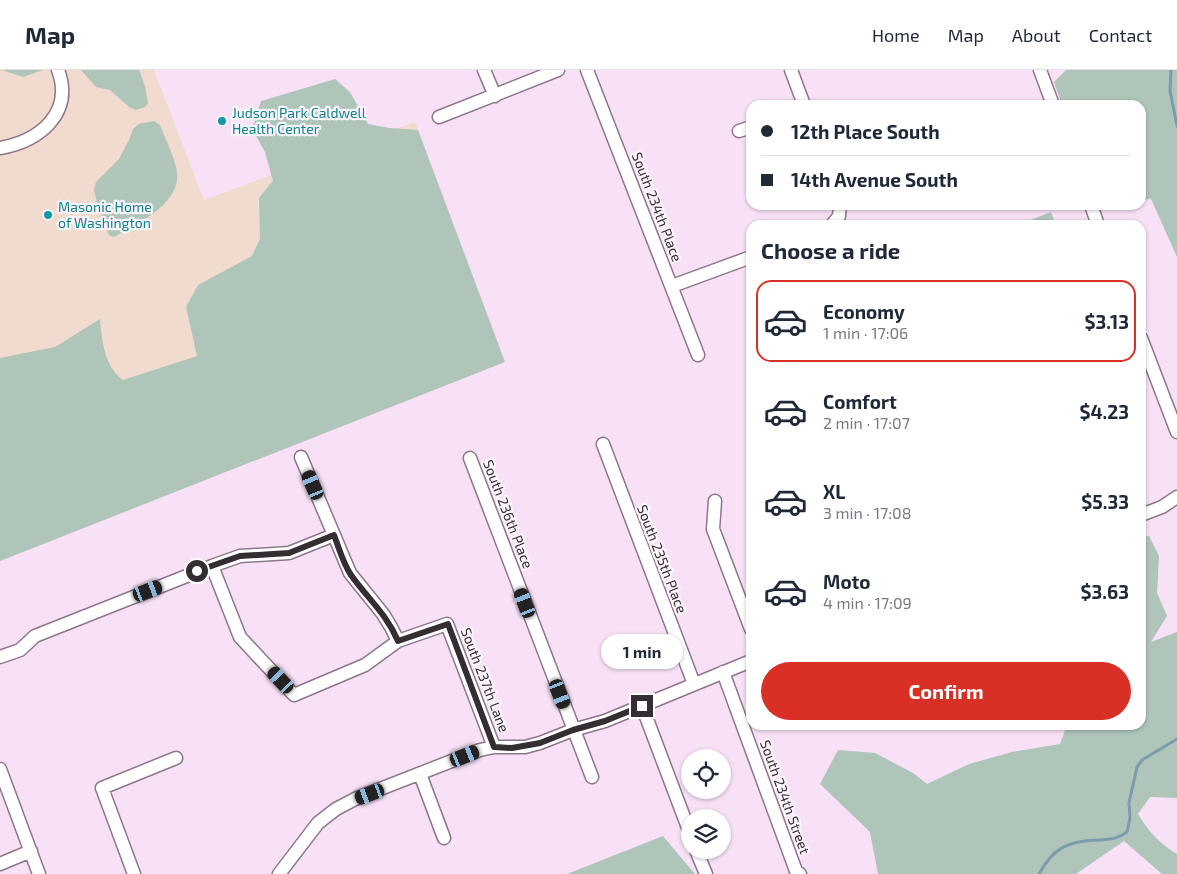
<!DOCTYPE html>
<html lang="en">
<head>
<meta charset="utf-8">
<style>
	:root { --surface:#fff; --page:#f6f6f7; --text:#1f2937; --muted:#747a83; --line:#e0e1e3; --accent:#d93025 }
	body { margin:0; font-family:"Exo 2",sans-serif; background:var(--page); color:var(--text); height:100vh; display:flex; flex-direction:column; font-size:19px; white-space:nowrap }
	* { box-sizing:border-box; margin:0 }
	p { font-size:16px; color:var(--muted) }
	.icon { flex:none; width:28px; height:28px; fill:none; stroke:currentColor; stroke-width:2; stroke-linecap:round; stroke-linejoin:round }
	.map { position:relative; flex:1; overflow:hidden }
	.drawer { position:absolute; left:746px; top:150px; width:400px; height:510px; display:flex; flex-direction:column; background:var(--surface); border-radius:15px; box-shadow:0 1px 4px #0004 }
	.drawer>* { flex:none }
	.top-card { position:absolute; left:746px; top:30px; width:400px; height:110px; border-radius:15px; box-shadow:0 1px 4px #0004; display:grid; align-content:center; height:110px; padding:0 15px; background:var(--surface) }
	.fabs { position:absolute; left:681px; top:679px; display:grid; gap:10px }
	.fabs a { display:grid; place-items:center; width:50px; height:50px; border-radius:50%; background:var(--surface); box-shadow:0 1px 4px #0004; font-size:25px }
	.end { position:absolute; width:22px; height:22px; margin:-11px; border:6px solid #352d34; background:#fff; box-shadow:0 0 0 2px #fff }
	.from { border-radius:50% }
	.bubble { position:absolute; height:35px; border-radius:18px; background:var(--surface); box-shadow:0 1px 4px #0004; font-size:16px; font-weight:700; line-height:35px; text-align:center }
	.car { position:absolute; width:15px; height:30px; margin:-15px -8px; border-radius:6px; box-shadow:0 0 4px 1px #0007; background:linear-gradient(#222 24%,#8ab4d8 0 40%,#222 0 76%,#8ab4d8 0 86%,#222 0) }
	.top-card b { display:flex; align-items:center; gap:18px; height:48px; font-size:19px }
	.top-card b+b { border-top:1px solid var(--line) }
	.top-card i { width:12px; height:12px; background:var(--text) }
	ul { padding:0; list-style:none }
	li { display:flex; align-items:center; gap:15px; height:82px; margin:0 10px 8px; padding:0 5px; border:2px solid transparent; border-radius:15px }
	li div { flex:1 }
	li b { display:block; font-size:19px }
	li em { font-style:normal; font-weight:700 }
	li.selected { border-color:var(--accent) }
	li>.icon { width:45px; height:45px; stroke-width:1.5 }
	h2 { padding:0 15px; font-size:22px; line-height:60px }
	.primary-button { display:flex; gap:10px; margin-top:auto; padding:10px 15px }
	.primary-button a { flex:1; height:58px; border-radius:30px; background:var(--accent); color:#fff; font-size:20px; font-weight:700; line-height:58px; text-align:center }
	header { display:flex; align-items:center; gap:30px; box-sizing:border-box; height:70px; padding:0 25px; background:var(--surface); border-bottom:1px solid var(--line) }
	header strong { font-size:24px }
	nav { display:flex; gap:28px; margin-inline-start:auto; font-size:18px }
	.map>svg:first-child { display:block }
	.commercial { fill:#f1dbce }
	.green { fill:#afc5ba }
	.lines { fill:none; stroke-linecap:round; stroke-linejoin:round }
	.stream { stroke:#7c9bad; stroke-width:3 }
	.minor-casing { stroke:#8c788a; stroke-width:15 }
	.minor { stroke:#fff; stroke-width:12 }
	.route { stroke:#352d34; stroke-width:6 }
	.culture-dot { fill:#0f9aa8; stroke:#fdf4fc; stroke-width:2 }
	.labels { text-anchor:middle; stroke-width:4.5; stroke-linejoin:round; paint-order:stroke }
	.culture-label { font-size:14px; fill:#0d838f; stroke:#fdf4fc; text-anchor:start }
	.street-label { font-size:14px; fill:#352d34; stroke:#fdf4fc }
</style>
</head>
<body>
<header>
<strong>Map</strong>
<nav><a>Home</a><a>Map</a><a>About</a><a>Contact</a></nav>
</header>
<div class="map">
<svg width="1177" height="804" viewBox="0 0 1177 804">
	<rect width="100%" height="100%" fill="#f8e1f6"/>
	<path class="commercial" d="M0 0H154L204 130 415 52 505 292 0 491Z"/>
	<path class="green" d="M2 0H43L23 7Z
		M81 0H139L145 16 148 33 145 37 136 40 129 37 110 20 96 17Z
		M1066 0H1177V187L1151 129 1141 130V35H1062L1054 12Z
		M335 9 350 22 368 54 390 58 418 60 505 292 0 491V288L55 277 100 249C102 271 104 296 123 310L197 286 186 237 198 215 252 186 260 169 259 128 273 111 265 82 252 59 261 31Z
		M154 51 160 55C165 68 176 90 177 103 181 133 136 155 114 167L109 165 98 137 94 120 96 112 119 89 129 70 133 59 139 54Z
		M1051 142 1056 155H1017Z
		M1149 466 1159 486 1157 523 1167 546 1151 572 1177 562V728L1150 727 1138 744C1149 762 1160 774 1177 784V804H1162L1124 771 1076 804H878L870 762 820 714 838 680 875 683 913 703 927 714 969 694 1012 682 1060 674 1067 655H1141V467Z
		M663 766 695 804H567Z"/>
	<g class="lines">
		<path class="stream" d="M1171 0 1170 21 1177 56
			M1039 804C1053 778 1068 771 1097 770 1110 769 1116 770 1127 762L1130 748 1129 733 1137 697 1142 690 1177 669"/>
		<g class="minor-casing">
			<path id="minor" d="M484 0 495 26
				M587 0 698 285
				M791 0 804 35
				M1040 0 1053 35
				M439 47 558 0
				M739 61 751 57
				M0 78C40 71 74 43 58 0
				M1091 135 1098 155
				M832 155 839 146 840 135
				M672 216 751 187
				M1141 268 1177 362
				M603 374 694 614
				M301 387 350 503 383 544 391 557 398 571
				M470 388 592 707
				M715 431 713 459 751 559
				M1141 445 1162 437 1177 427
				M212 496 240 567 294 625 365 595 398 571 447 554 494 677
				M0 587 20 580 35 566 212 496 240 486 289 483 334 465
				M723 602 796 801 800 804
				M642 636 690 763
				M0 699 39 804
				M420 704 444 768
				M696 780 706 804
				M0 794 31 781
				M134 804 102 718 176 688
				M279 804 318 753 336 739 357 728 480 680 494 677H525L540 673 573 660 605 651 751 591"/>
		</g>
		<use href="#minor" class="minor"/>
	</g>
	<g class="lines">
		<path class="route" d="M197 501 240 486 289 483 334 465C339 478 343 493 351 505 368 529 386 543 398 571L448 554 494 677 512 678 540 673 573 660 605 651 642 636"/>
	</g>
	<g class="culture-dot">
		<circle cx="222" cy="51" r="5"/>
		<circle cx="48" cy="145" r="5"/>
	</g>
	<g class="labels">
		<g class="culture-label">
			<text x="232" y="48">Judson Park Caldwell<tspan x="232" dy="16">Health Center</tspan></text>
			<text x="58" y="142">Masonic Home<tspan x="58" dy="16">of Washington</tspan></text>
		</g>
		<g class="street-label">
			<text transform="translate(657 137) rotate(69)" y="5">South 234th Place</text>
			<text transform="translate(508 444) rotate(69)" y="5">South 236th Place</text>
			<text transform="translate(662 489) rotate(69)" y="5">South 235th Place</text>
			<text transform="translate(485 610) rotate(69)" y="5">South 237th Lane</text>
			<text transform="translate(785 727) rotate(70)" y="5">South 234th Street</text>
		</g>
	</g>
</svg>
<div class="fabs">
<a><svg class="icon" aria-label="locate" viewBox="0 0 24 24"><circle cx="12" cy="12" r="6"/><path d="M12 2v4M12 18v4M2 12h4M18 12h4"/></svg></a>
<a><svg class="icon" aria-label="layers" viewBox="0 0 24 24"><path d="M12 4l9 5-9 5-9-5zM3 14l9 5 9-5"/></svg></a>
</div>
<i class="end from" style="left:197px;top:501px"></i>
<i class="end" style="left:642px;top:636px"></i>
<div class="bubble" style="left:601px;top:564px;width:82px">1 min</div>
<i class="car" style="left:313px;top:415px;rotate:337deg"></i>
<i class="car" style="left:148px;top:521px;rotate:69deg"></i>
<i class="car" style="left:525px;top:533px;rotate:339deg"></i>
<i class="car" style="left:281px;top:610px;rotate:317deg"></i>
<i class="car" style="left:560px;top:624px;rotate:159deg"></i>
<i class="car" style="left:465px;top:686px;rotate:68deg"></i>
<i class="car" style="left:370px;top:724px;rotate:249deg"></i>
<div class="top-card">
<b><i class="from"></i>12th Place South</b>
<b><i></i>14th Avenue South</b>
</div>
<section class="drawer">
<h2>Choose a ride</h2>
<ul>
<li class="selected"><svg class="icon" aria-label="car" viewBox="0 0 24 24"><path d="M5 17H2v-5l4-1 3-4h7l3 4 3 1v5h-3M9 17h6M6 11h13"/><circle cx="7" cy="17" r="2"/><circle cx="17" cy="17" r="2"/></svg><div><b>Economy</b><p>1 min · 17:06</p></div><em>$3.13</em></li>
<li><svg class="icon" aria-label="car" viewBox="0 0 24 24"><path d="M5 17H2v-5l4-1 3-4h7l3 4 3 1v5h-3M9 17h6M6 11h13"/><circle cx="7" cy="17" r="2"/><circle cx="17" cy="17" r="2"/></svg><div><b>Comfort</b><p>2 min · 17:07</p></div><em>$4.23</em></li>
<li><svg class="icon" aria-label="car" viewBox="0 0 24 24"><path d="M5 17H2v-5l4-1 3-4h7l3 4 3 1v5h-3M9 17h6M6 11h13"/><circle cx="7" cy="17" r="2"/><circle cx="17" cy="17" r="2"/></svg><div><b>XL</b><p>3 min · 17:08</p></div><em>$5.33</em></li>
<li><svg class="icon" aria-label="car" viewBox="0 0 24 24"><path d="M5 17H2v-5l4-1 3-4h7l3 4 3 1v5h-3M9 17h6M6 11h13"/><circle cx="7" cy="17" r="2"/><circle cx="17" cy="17" r="2"/></svg><div><b>Moto</b><p>4 min · 17:09</p></div><em>$3.63</em></li>
</ul>
<div class="primary-button"><a>Confirm</a></div>
</section>
</div>
</body>
</html>
